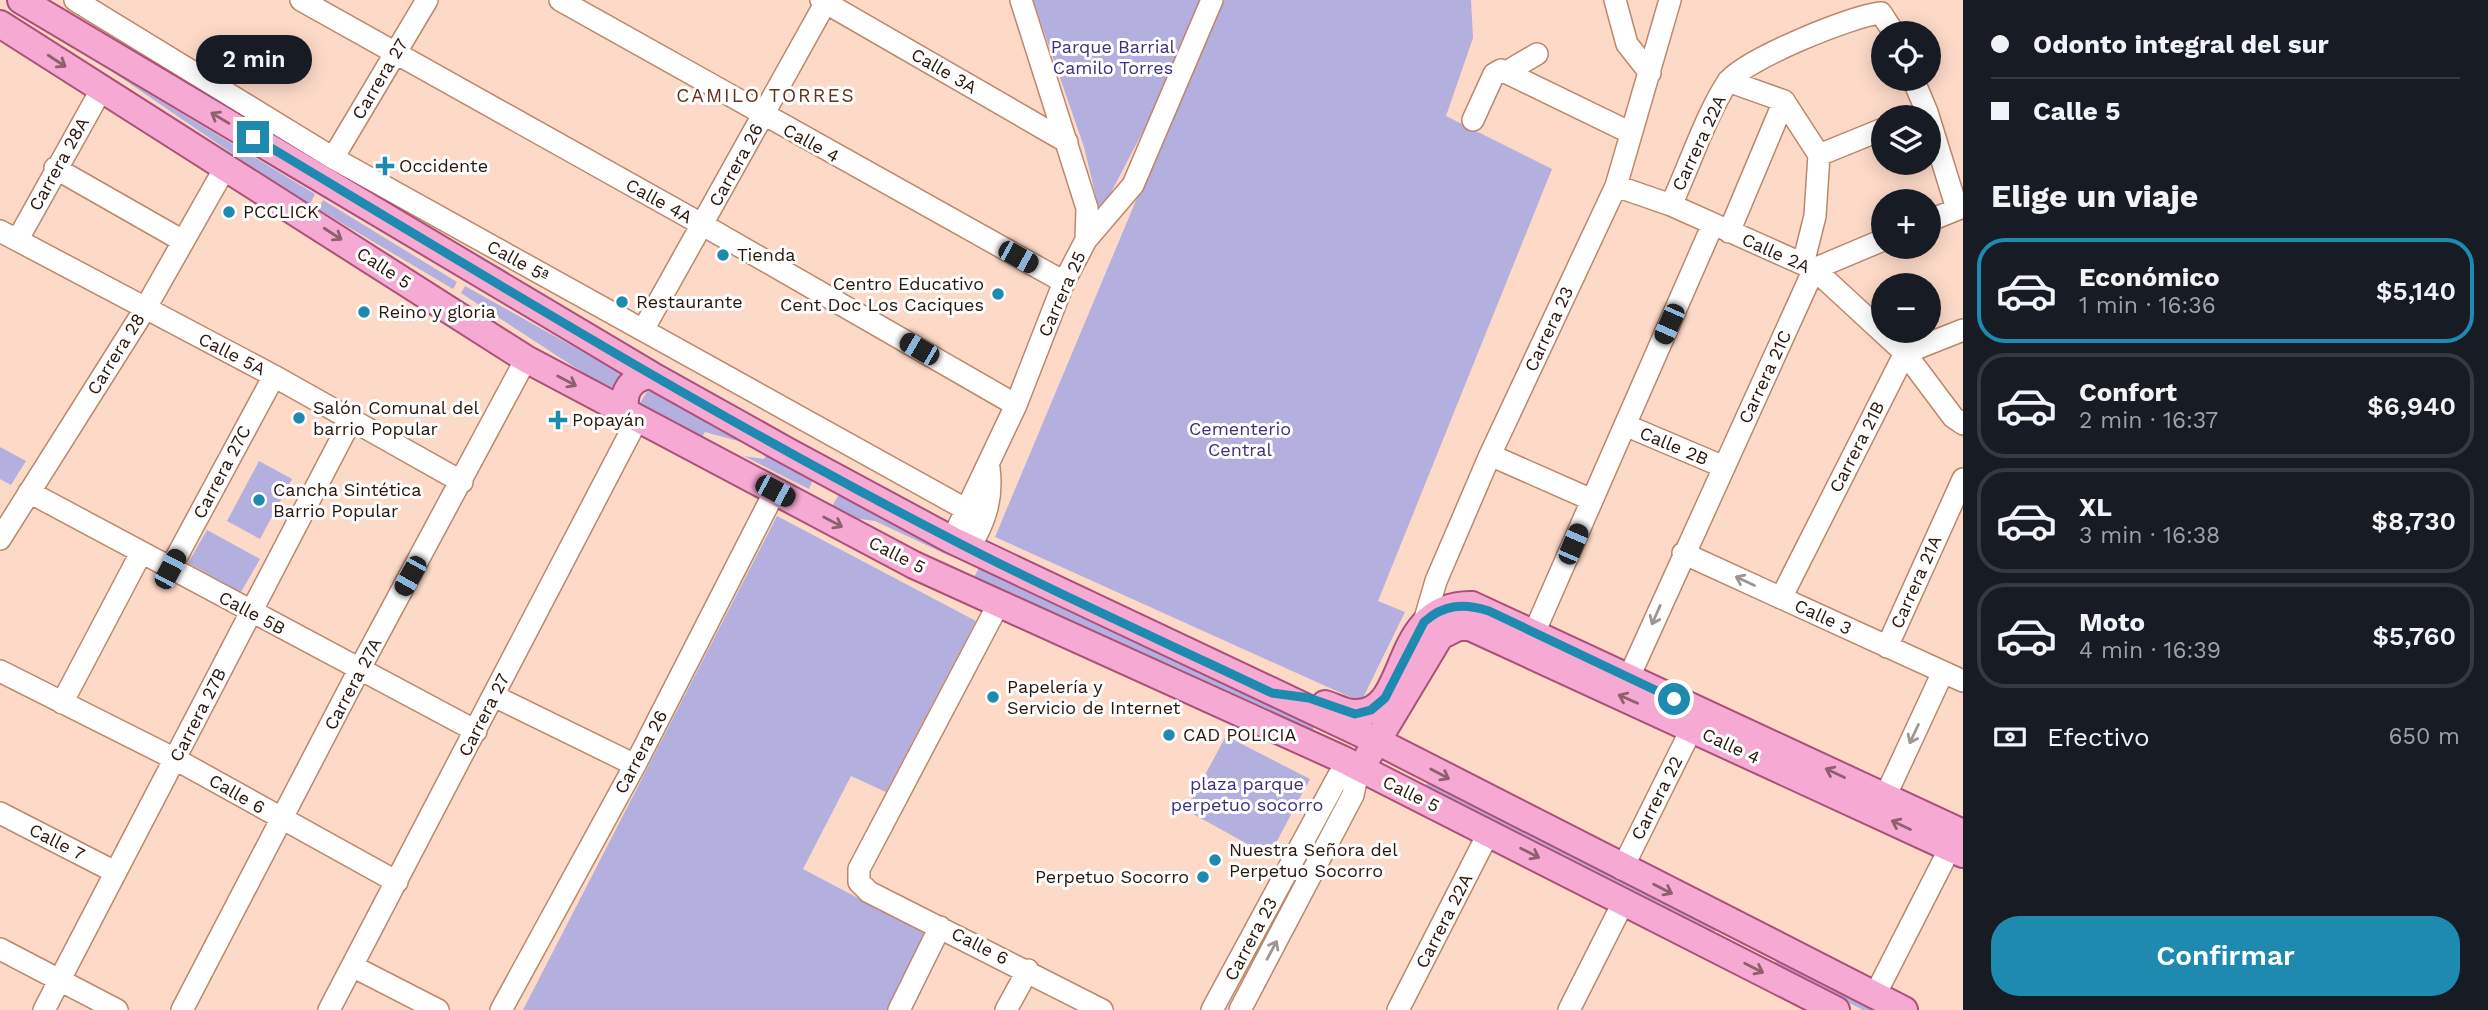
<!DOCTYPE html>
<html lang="es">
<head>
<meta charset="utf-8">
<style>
	:root { --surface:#171b24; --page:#20242c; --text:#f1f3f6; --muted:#9ea1a6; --line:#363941; --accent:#1e8ab0 }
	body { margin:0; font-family:"Work Sans",sans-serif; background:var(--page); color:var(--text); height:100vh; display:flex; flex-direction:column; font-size:26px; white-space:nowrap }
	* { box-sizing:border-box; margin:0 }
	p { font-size:23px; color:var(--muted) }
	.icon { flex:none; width:38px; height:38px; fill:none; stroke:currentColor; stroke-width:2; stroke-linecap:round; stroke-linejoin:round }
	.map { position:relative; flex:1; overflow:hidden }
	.drawer { display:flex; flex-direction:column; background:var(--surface); width:525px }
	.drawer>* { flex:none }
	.top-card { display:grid; align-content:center; height:154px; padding:0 28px; background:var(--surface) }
	.tools { position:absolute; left:1871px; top:21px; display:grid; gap:14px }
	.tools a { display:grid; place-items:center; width:70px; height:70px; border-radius:50%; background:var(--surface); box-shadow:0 4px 18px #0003; font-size:35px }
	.end { position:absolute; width:32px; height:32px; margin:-16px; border:9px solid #1e8ab0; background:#fff; box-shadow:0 0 0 4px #fff }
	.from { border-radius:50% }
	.bubble { position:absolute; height:49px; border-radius:24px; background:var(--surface); box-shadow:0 4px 18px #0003; font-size:23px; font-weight:600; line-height:49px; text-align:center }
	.car { position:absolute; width:21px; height:42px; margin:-21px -10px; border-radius:9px; box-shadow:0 0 5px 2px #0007; background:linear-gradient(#222 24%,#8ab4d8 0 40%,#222 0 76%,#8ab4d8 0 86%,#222 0) }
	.top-card b { display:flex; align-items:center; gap:24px; height:66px; font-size:26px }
	.top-card b+b { border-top:2px solid var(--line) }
	.top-card i { width:18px; height:18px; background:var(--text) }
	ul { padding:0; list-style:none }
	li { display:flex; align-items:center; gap:21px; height:105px; margin:0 14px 10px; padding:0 14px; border:4px solid var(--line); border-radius:28px }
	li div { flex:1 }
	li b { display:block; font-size:26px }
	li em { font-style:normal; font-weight:600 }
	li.current { border-color:var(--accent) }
	li>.icon { width:63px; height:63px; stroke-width:1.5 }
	h2 { padding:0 28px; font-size:32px; line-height:84px }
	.pay { display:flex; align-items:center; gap:18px; height:77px; padding:0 28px; font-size:26px }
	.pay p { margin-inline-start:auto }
	.primary-button { display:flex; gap:14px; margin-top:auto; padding:14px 28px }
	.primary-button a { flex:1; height:80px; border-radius:28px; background:var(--accent); color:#fff; font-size:28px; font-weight:600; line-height:80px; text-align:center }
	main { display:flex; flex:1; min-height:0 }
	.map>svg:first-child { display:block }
	.green { fill:#b3afde }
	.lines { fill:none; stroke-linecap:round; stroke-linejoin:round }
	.minor-casing { stroke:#bc876b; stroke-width:24 }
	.major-casing { stroke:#aa5079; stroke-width:30 }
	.minor { stroke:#fff; stroke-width:21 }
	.major { stroke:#f5a9d3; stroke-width:26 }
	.oneway { stroke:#8f5f6e }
	.oneway2 { stroke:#9f9691 }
	.route { stroke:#1e8ab0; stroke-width:9 }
	.poi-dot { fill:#1e8ab0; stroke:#fff; stroke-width:2.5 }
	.labels { text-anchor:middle; stroke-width:6; stroke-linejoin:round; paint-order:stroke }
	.park-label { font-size:18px; fill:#3f2e7f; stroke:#fff }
	.street-label { font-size:18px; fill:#29150a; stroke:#fff }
	.poi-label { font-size:18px; fill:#29150a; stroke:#fff; text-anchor:start }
	.neighbourhood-label { font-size:19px; letter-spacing:2px; fill:#603219; stroke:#fff }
</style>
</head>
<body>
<main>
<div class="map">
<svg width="1963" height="1010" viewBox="0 0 1963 1010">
	<rect width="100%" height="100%" fill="#fddac8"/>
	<path class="green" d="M1033 0H1202L1153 112 1104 206 1098 205 1084 147Z
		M1220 0H1471L1473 38 1446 116 1552 169 1378 601 1405 612 1361 702 995 537Z
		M107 68 315 194 309 206Z
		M323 200 457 282 453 289 318 209Z
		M465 286 624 375 614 393 461 293Z
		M648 390 756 446 705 432 700 440 638 406Z
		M0 447 26 461 11 485 0 479Z
		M769 450 814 477 809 489 744 456 764 459Z
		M259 461 292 479 260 539 227 521Z
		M841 491 954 558 875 521 845 517 831 508Z
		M777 516 976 621 886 792 851 776 803 869 928 935 889 1010H523Z
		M207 530 260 559 241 592 188 563Z
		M980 566 1315 723 1313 730 973 579Z
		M1226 736 1310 779 1269 856 1186 810Z
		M1432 777 1723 929 1714 931 1426 785Z
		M1778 958 1878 1010H1863L1774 964Z"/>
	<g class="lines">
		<g class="minor-casing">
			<path id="minor" d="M75 0 333 158 967 510
				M301 0 703 225 1016 405
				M560 0 1064 282
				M821 0 1067 142
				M1615 0 1627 44 1650 73
				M1508 71 1537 54
				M1913 79 1927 112 1957 209
				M1728 81 1784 101 1819 155 1815 216 1803 264
				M1473 120 1494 74 1501 70 1631 133
				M1819 155 1883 129
				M333 158 427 0
				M55 168 183 241
				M1616 186 1671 205 1814 269 1905 353 1953 417 1963 424
				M1671 205C1688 169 1706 115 1727 83 1741 61 1853 15 1881 13L1894 33
				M1928 221 1963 207
				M0 231 274 376 462 482
				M1729 232 1784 101
				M18 239 101 90
				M1086 240 1133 185 1212 0
				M643 330 827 0
				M1625 425 1724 467
				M1490 455 1592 500
				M29 492 476 731
				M0 539 145 309 226 166
				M952 540 1016 405 1064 282 1086 240 1087 208 1021 0
				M969 548C985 522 993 499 989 468
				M1683 553 1963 681
				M170 569 274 376
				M1781 598 1905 353 1963 330
				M999 603 859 869V882L869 892 1102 1010
				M1424 622 1436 581 1490 455 1616 186 1670 0
				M1534 633 1713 224
				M1887 647 1963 479
				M0 671 177 760 397 882
				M1629 677 1814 269 1883 240
				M494 696 635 765
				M62 703 141 553
				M1885 797 1943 672
				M0 813 115 872
				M1622 869 1692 728
				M0 949 117 1010
				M354 967 438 1010
				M1875 995 1950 848
				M44 1010 351 420
				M182 1010 359 670 526 359
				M329 1010 638 418
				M501 1010 635 765 775 491
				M899 1010 940 927
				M1006 1010 1028 970
				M1212 1010 1339 775 1359 768 1353 795 1240 1010
				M1398 1010 1489 832
				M1569 1010 1624 901"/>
		</g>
		<g class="major-casing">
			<path id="major" d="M21 0 651 375 787 451 952 540 1379 742 1904 1010
				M0 24 526 359 914 565 1344 760 1836 1010
				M626 412C621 392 631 378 651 375
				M1325 704C1335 707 1346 714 1356 713 1412 713 1389 604 1472 605L1963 833
				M1368 756 1440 636 1458 627H1470L1963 854"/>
		</g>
		<use href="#minor" class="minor"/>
		<use href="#major" class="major"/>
	</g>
	<defs><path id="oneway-shaft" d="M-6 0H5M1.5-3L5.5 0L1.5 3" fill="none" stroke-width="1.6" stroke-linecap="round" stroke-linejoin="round" transform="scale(1.75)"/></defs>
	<g class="oneway">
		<use href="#oneway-shaft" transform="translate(57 61) rotate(33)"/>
		<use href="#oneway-shaft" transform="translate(220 118) rotate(-149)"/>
		<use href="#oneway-shaft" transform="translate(333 234) rotate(33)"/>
		<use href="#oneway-shaft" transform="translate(567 381) rotate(28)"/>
		<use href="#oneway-shaft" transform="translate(833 522) rotate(28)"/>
		<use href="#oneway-shaft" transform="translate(1628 699) rotate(-156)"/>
		<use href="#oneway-shaft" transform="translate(1835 773) rotate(-155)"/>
		<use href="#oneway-shaft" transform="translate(1440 774) rotate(28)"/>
		<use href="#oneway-shaft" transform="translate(1901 825) rotate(-155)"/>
		<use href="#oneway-shaft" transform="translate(1530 853) rotate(27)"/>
		<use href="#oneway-shaft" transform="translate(1663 889) rotate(27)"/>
		<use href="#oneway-shaft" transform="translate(1754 968) rotate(27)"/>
	</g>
	<g class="oneway2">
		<use href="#oneway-shaft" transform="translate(1745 581) rotate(-155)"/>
		<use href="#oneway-shaft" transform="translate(1656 615) rotate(114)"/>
		<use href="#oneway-shaft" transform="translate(1914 734) rotate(115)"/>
		<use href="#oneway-shaft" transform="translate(1272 950) rotate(-62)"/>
	</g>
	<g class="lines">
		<path class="route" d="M253 137C483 275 712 416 951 539 1056 594 1165 642 1272 693L1309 698 1355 714 1371 710 1385 698 1424 622C1444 604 1464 603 1489 611L1674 699"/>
	</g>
	<g class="poi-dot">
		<path d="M381.5 155.5h7v7h7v7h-7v7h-7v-7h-7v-7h7z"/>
		<circle cx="229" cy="212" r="7"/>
		<circle cx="723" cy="255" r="7"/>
		<circle cx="998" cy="294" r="7"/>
		<circle cx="622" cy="302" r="7"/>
		<circle cx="364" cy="312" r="7"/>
		<circle cx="299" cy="418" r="7"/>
		<path d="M554.5 409.5h7v7h7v7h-7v7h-7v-7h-7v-7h7z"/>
		<circle cx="259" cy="500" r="7"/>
		<circle cx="993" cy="697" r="7"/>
		<circle cx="1169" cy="735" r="7"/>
		<circle cx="1215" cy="860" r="7"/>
		<circle cx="1203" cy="877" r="7"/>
	</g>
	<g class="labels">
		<g class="park-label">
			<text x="1113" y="53">Parque Barrial<tspan x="1113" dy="21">Camilo Torres</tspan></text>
			<text x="1240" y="435">Cementerio<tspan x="1240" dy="21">Central</tspan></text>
			<text x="1247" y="790">plaza parque<tspan x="1247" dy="21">perpetuo socorro</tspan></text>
		</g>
		<g class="street-label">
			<text transform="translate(944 71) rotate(30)" y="6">Calle 3A</text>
			<text transform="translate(380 79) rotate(-59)" y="6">Carrera 27</text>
			<text transform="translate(811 143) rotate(29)" y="6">Calle 4</text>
			<text transform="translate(1699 143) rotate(-65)" y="6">Carrera 22A</text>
			<text transform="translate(59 164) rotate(-61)" y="6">Carrera 28A</text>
			<text transform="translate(736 165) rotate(-61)" y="6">Carrera 26</text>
			<text transform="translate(659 201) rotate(29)" y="6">Calle 4A</text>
			<text transform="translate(1776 253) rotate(24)" y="6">Calle 2A</text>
			<text transform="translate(518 261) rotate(29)" y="6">Calle 5ª</text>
			<text transform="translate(384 268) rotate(33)" y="6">Calle 5</text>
			<text transform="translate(1062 294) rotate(-66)" y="6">Carrera 25</text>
			<text transform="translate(1549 329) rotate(-65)" y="6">Carrera 23</text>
			<text transform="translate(116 354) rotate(-58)" y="6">Carrera 28</text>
			<text transform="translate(232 354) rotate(27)" y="6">Calle 5A</text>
			<text transform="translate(1765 377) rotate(-65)" y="6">Carrera 21C</text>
			<text transform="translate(1674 446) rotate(23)" y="6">Calle 2B</text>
			<text transform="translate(1857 447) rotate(-63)" y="6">Carrera 21B</text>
			<text transform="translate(222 472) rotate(-62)" y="6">Carrera 27C</text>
			<text transform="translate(897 555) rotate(27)" y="6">Calle 5</text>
			<text transform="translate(1916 582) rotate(-66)" y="6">Carrera 21A</text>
			<text transform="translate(252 613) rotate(28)" y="6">Calle 5B</text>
			<text transform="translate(1823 617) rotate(25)" y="6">Calle 3</text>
			<text transform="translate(353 684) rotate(-62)" y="6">Carrera 27A</text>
			<text transform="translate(198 715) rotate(-63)" y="6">Carrera 27B</text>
			<text transform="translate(484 715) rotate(-63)" y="6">Carrera 27</text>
			<text transform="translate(1731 746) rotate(25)" y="6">Calle 4</text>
			<text transform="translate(641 752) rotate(-62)" y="6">Carrera 26</text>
			<text transform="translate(237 794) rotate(30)" y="6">Calle 6</text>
			<text transform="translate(1411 794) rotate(26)" y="6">Calle 5</text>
			<text transform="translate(1657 798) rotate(-63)" y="6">Carrera 22</text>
			<text transform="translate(57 842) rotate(27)" y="6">Calle 7</text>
			<text transform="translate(1444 921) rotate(-63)" y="6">Carrera 22A</text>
			<text transform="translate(1251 939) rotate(-62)" y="6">Carrera 23</text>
			<text transform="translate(980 946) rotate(27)" y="6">Calle 6</text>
		</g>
		<g class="poi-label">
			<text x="399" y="172">Occidente</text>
			<text x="243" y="218">PCCLICK</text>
			<text x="737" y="261">Tienda</text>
			<text x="984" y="290" text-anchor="end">Centro Educativo<tspan x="984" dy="21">Cent Doc Los Caciques</tspan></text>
			<text x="636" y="308">Restaurante</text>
			<text x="378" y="318">Reino y gloria</text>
			<text x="313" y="414">Salón Comunal del<tspan x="313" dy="21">barrio Popular</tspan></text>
			<text x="572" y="426">Popayán</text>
			<text x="273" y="496">Cancha Sintética<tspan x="273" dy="21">Barrio Popular</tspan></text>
			<text x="1007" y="693">Papelería y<tspan x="1007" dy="21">Servicio de Internet</tspan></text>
			<text x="1183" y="741">CAD POLICIA</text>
			<text x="1229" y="856">Nuestra Señora del<tspan x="1229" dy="21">Perpetuo Socorro</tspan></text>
			<text x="1189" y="883" text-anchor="end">Perpetuo Socorro</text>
		</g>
		<g class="neighbourhood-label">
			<text x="766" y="102">CAMILO TORRES</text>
		</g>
	</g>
</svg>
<div class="tools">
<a><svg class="icon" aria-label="locate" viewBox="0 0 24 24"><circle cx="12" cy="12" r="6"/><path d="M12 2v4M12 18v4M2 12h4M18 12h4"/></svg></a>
<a><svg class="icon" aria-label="layers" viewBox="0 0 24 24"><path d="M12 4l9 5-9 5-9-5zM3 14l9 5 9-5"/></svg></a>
<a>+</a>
<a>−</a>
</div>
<i class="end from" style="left:1674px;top:699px"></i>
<i class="end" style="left:253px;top:137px"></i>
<div class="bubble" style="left:196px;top:35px;width:116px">2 min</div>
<i class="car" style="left:1018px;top:257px;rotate:119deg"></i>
<i class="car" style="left:1669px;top:324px;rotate:204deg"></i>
<i class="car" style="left:919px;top:349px;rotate:300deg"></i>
<i class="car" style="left:775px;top:491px;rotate:118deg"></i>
<i class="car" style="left:1573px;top:544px;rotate:23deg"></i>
<i class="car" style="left:170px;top:569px;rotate:28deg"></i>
<i class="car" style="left:410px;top:576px;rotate:209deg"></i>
</div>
<section class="drawer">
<div class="top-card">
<b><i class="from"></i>Odonto integral del sur</b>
<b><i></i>Calle 5</b>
</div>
<h2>Elige un viaje</h2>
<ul>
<li class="current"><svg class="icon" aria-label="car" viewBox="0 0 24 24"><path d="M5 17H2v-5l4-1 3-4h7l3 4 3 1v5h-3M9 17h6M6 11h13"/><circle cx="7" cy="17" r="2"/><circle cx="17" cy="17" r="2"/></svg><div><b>Económico</b><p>1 min · 16:36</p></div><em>$5,140</em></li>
<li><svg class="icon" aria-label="car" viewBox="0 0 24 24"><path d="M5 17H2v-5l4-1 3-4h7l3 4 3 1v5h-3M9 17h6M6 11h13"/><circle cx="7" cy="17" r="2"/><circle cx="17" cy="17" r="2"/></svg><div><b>Confort</b><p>2 min · 16:37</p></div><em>$6,940</em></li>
<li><svg class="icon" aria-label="car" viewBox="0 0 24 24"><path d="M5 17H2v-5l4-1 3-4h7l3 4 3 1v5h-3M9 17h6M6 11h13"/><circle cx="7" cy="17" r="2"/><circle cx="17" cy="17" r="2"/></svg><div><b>XL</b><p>3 min · 16:38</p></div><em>$8,730</em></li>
<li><svg class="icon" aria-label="car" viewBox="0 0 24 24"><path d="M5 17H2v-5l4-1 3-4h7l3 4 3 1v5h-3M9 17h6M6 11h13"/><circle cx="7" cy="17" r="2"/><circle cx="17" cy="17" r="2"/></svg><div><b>Moto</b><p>4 min · 16:39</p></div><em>$5,760</em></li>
</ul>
<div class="pay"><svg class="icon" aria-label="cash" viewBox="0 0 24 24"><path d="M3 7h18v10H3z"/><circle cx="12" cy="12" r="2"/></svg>Efectivo<p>650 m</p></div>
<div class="primary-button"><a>Confirmar</a></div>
</section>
</main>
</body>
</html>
